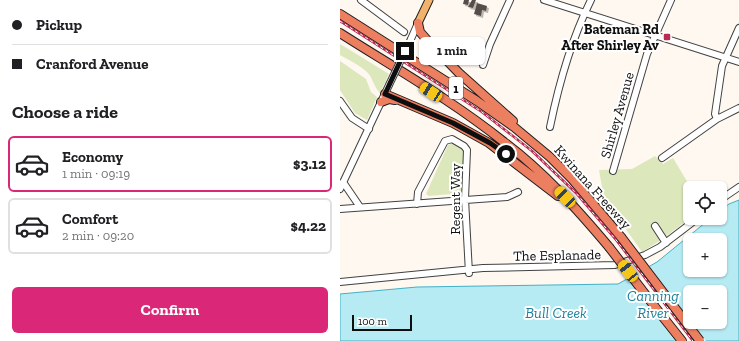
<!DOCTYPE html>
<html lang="en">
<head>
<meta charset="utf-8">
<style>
	:root { --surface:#fff; --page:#f6f6f6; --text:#202124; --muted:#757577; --line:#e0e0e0; --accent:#db2777 }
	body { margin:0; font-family:"Zilla Slab",serif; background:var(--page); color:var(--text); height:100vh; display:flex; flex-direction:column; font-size:15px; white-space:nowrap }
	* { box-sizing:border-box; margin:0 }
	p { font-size:13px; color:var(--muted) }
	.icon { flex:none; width:22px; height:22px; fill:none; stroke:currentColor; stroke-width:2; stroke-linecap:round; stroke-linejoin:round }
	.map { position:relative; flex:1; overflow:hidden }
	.panel { display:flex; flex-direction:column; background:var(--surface); width:340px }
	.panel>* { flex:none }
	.guide { display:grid; align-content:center; height:88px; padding:0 12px; background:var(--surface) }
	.tools { position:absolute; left:343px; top:181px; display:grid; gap:8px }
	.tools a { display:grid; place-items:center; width:44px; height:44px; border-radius:6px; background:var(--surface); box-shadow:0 1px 3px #0004; font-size:20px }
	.scale { position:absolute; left:12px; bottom:10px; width:60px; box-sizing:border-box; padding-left:4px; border:2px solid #0e0e0e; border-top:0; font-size:11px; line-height:14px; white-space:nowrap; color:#0e0e0e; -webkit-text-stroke:3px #fff; paint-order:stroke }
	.end { position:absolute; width:18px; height:18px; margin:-9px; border:5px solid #0e0e0e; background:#fff; box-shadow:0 0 0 2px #fff }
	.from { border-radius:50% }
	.bubble { position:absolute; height:28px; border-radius:6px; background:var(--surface); box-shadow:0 1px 3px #0004; font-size:13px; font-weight:700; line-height:28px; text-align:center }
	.car { position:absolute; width:12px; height:24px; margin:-12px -6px; border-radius:5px; box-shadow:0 0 3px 1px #0007; background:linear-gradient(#f5c518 24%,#345 0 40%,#f5c518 0 76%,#345 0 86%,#f5c518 0) }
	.guide b { display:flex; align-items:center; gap:14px; height:38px; font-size:15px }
	.guide b+b { border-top:1px solid var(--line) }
	.guide i { width:10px; height:10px; background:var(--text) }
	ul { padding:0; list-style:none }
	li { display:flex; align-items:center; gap:12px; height:56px; margin:0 8px 6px; padding:0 4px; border:2px solid var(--line); border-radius:6px }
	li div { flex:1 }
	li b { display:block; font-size:15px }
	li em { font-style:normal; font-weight:700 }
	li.active { border-color:var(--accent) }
	li>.icon { width:36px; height:36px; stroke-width:1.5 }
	h2 { padding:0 12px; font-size:18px; line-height:48px }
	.cta { display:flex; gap:8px; margin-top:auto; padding:8px 12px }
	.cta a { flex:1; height:46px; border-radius:6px; background:var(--accent); color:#fff; font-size:16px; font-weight:700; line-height:46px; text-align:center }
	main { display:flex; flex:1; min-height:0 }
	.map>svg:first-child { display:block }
	.green { fill:#dce7bb }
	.water { fill:#b7ebf3; stroke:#42b0c6; fill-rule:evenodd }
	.pier { fill:#fef8f0 }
	.building { fill:#564d4b; filter:url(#shadow) }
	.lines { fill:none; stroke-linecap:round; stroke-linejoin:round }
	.minor-casing { stroke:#414141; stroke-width:8 }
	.major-casing { stroke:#1f1f1f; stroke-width:9 }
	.highway-casing { stroke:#1f1f1f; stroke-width:10 }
	.minor { stroke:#fff; stroke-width:6 }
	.major { stroke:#f1b26d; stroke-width:7 }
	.highway { stroke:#ec7f60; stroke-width:8 }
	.rail-casing { stroke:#b72d54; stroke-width:2.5 }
	.rail { stroke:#fff; stroke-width:1; stroke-dasharray:3; stroke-linecap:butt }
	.minor-bridge-casing { stroke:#414141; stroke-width:8; stroke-linecap:butt }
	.highway-bridge-casing { stroke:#1f1f1f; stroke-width:10; stroke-linecap:butt }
	.minor-bridge { stroke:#fff; stroke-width:6 }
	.highway-bridge { stroke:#ec7f60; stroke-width:8 }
	.route { stroke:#0e0e0e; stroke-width:5 }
	.poi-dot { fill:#b72d54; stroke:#fff; stroke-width:1.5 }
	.labels { text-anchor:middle; stroke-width:4; stroke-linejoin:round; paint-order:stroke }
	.shield { fill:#fff; stroke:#565656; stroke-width:1 }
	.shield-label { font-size:13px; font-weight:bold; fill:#0e0e0e }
	.poi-label { font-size:14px; font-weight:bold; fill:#0e0e0e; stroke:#fff; text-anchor:end }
	.street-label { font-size:14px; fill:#0e0e0e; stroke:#fff }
	.water-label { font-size:15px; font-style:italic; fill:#1e809a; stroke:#fff }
</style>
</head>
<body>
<main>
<section class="panel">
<div class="guide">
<b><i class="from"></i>Pickup</b>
<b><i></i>Cranford Avenue</b>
</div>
<h2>Choose a ride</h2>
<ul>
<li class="active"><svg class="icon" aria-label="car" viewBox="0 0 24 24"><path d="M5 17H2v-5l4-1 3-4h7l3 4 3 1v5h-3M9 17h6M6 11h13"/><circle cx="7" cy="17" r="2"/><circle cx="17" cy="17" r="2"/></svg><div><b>Economy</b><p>1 min · 09:19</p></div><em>$3.12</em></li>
<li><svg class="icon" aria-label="car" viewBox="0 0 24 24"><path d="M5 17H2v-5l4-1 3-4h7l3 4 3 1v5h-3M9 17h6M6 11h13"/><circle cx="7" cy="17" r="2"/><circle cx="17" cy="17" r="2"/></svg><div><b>Comfort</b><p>2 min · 09:20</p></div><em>$4.22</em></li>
</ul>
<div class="cta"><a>Confirm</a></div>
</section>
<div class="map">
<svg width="399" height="341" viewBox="0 0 399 341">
	<defs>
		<filter id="shadow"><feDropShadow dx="2" dy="2" stdDeviation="0" flood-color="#0004"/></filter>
	</defs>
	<rect width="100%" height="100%" fill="#fef8f0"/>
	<path class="green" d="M0 44 49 74 40 93C34 87 33 79 28 73 21 66 9 60 0 55Z
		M0 61 26 79 31 92 37 97 27 120 15 113 0 90Z
		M115 143 124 148 126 155 122 193 89 196 86 194 108 145Z
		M315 156 323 164 333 158 351 188 350 218 321 240 302 252 264 198 259 170 292 169Z"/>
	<path class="water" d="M399 200V341H0V294L77 287 278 284 317 262 371 218H380V211L389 204ZM350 240H380V270H350ZM350 292H380V322H350Z"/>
	<path class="pier" d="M308 264 350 320V322H352L366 341H335L286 277Z"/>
	<path class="building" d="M124 0H129L128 5 123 4Z
		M132 0H136L133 8 128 7Z
		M137 3 147 6 146 11 142 10 141 16 134 14Z"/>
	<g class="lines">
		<g class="minor-casing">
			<path id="minor" d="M21 0 64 32
				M204 0 399 62
				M71 39 78 23
				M143 65 150 44 170 0
				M0 101 12 118 29 129
				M377 119 375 114 382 66 399 28
				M210 127C219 83 231 40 251 0
				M322 158 377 119 399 108
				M273 171 307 54 331 0
				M3 182 20 207
				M0 189 49 85
				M380 200 399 187
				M77 204 78 192 105 141 112 139 124 146 127 150 125 199 129 273
				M0 209 167 197 178 192
				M315 226 326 243
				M0 282 143 268 275 265 305 255 320 247 358 218"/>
		</g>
		<g class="major-casing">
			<path id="major" d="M78 23 89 0"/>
		</g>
		<g class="highway-casing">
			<path id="highway" d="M0 14 137 101 174 127 210 157 232 179 281 237
				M78 23 80 32 88 41 119 73 173 121
				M0 33C55 68 113 101 164 142 204 172 237 209 269 247
				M45 94 113 123 149 143 218 196
				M41 102 49 99 55 100
				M315 307 342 341"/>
		</g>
		<use href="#minor" class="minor"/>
		<use href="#major" class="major"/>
		<use href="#highway" class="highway"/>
		<g class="rail-casing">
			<path id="rail" d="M0 21 142 112 192 151 236 193 277 241 353 341"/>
		</g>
		<use href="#rail" class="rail"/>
		<g class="minor-bridge-casing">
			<path id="minor-bridge" d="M49 85 71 39"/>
		</g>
		<g class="highway-bridge-casing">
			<path id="highway-bridge" d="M281 237 360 341
				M269 247 315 307"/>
		</g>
		<use href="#minor-bridge" class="minor-bridge"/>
		<use href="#highway-bridge" class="highway-bridge"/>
	</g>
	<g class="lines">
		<path class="route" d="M65 51 45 94 113 123 150 143 166 154"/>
	</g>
	<rect class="poi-dot" x="323" y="33" width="8" height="8" rx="2"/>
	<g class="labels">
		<rect class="shield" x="109" y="77" width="14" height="22" rx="3"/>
		<g class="shield-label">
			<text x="116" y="93">1</text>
		</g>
		<g class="poi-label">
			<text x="319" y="34">Bateman Rd<tspan x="319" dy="16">After Shirley Av</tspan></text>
		</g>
		<g class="street-label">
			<text transform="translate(277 115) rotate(-74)" y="5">Shirley Avenue</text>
			<text transform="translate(253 187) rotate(48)" y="5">Kwinana Freeway</text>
			<text transform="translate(115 199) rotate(-90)" y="5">Regent Way</text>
			<text transform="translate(217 255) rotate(-1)" y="5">The Esplanade</text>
		</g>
		<g class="water-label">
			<text x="313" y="301">Canning<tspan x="313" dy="17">River</tspan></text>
			<text x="216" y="318">Bull Creek</text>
		</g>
	</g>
</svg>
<div class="tools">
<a><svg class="icon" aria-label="locate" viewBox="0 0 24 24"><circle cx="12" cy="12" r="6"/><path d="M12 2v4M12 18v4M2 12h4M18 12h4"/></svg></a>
<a>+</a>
<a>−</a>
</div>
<div class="scale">100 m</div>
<i class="end from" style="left:166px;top:154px"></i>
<i class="end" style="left:65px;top:51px"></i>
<div class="bubble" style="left:79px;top:37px;width:66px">1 min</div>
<i class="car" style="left:91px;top:92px;rotate:303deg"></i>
<i class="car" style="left:225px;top:197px;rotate:316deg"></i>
<i class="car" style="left:288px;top:271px;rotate:322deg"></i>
</div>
</main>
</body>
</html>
